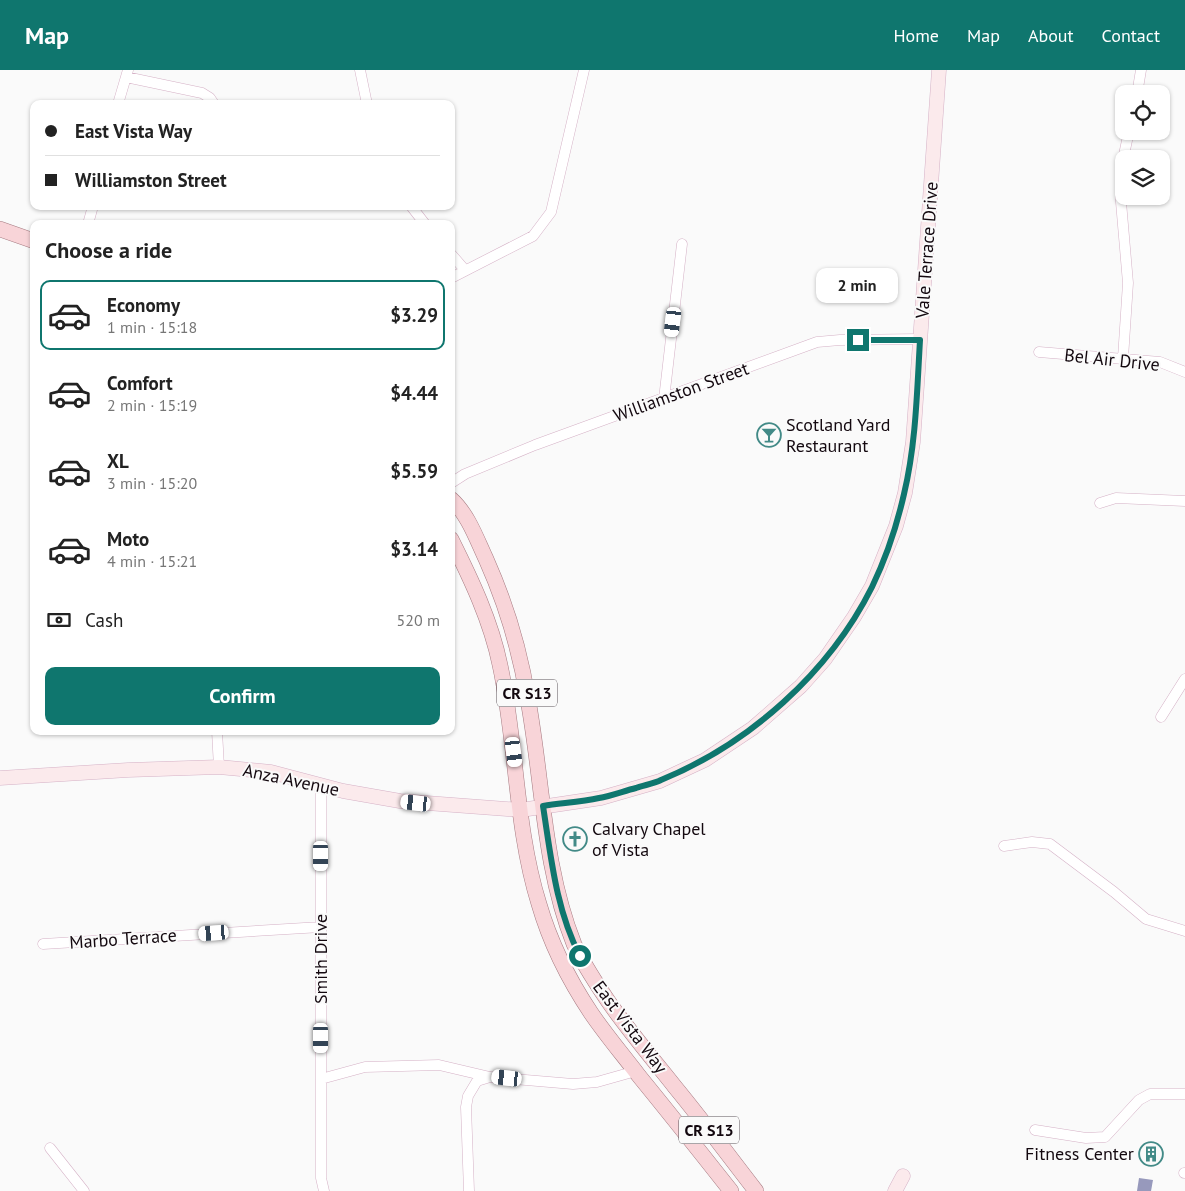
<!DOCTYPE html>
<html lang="en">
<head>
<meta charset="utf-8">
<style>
	:root { --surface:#fff; --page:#f6f6f6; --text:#222; --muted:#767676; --line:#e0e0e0; --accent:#0f766e }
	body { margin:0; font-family:"PT Sans",sans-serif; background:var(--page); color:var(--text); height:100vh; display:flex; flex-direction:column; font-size:19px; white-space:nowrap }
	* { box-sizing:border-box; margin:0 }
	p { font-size:16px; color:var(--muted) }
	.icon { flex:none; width:28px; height:28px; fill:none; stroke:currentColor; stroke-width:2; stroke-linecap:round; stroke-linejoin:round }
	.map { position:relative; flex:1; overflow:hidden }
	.sheet { position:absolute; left:30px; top:150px; width:425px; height:515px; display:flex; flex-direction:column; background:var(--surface); border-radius:10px; box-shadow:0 1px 4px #0004 }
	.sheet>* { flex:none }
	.hud { position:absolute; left:30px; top:30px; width:425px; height:110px; border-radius:10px; box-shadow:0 1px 4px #0004; display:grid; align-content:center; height:110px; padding:0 15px; background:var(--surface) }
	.controls { position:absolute; left:1115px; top:15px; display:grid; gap:10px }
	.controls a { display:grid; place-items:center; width:55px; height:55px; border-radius:10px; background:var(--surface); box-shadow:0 1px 4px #0004; font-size:25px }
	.end { position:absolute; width:22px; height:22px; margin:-11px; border:6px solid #0f766e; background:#fff; box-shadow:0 0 0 2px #fff }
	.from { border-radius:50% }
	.bubble { position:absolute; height:35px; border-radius:10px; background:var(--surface); box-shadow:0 1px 4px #0004; font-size:16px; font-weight:700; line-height:35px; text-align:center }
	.car { position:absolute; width:15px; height:30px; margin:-15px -8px; border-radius:6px; box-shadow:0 0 4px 1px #0007; background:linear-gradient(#fff 24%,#345 0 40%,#fff 0 76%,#345 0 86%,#fff 0) }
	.hud b { display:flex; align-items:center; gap:18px; height:48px; font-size:19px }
	.hud b+b { border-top:1px solid var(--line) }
	.hud i { width:12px; height:12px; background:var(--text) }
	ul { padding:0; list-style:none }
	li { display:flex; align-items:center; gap:15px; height:70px; margin:0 10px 8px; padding:0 5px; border:2px solid transparent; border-radius:10px }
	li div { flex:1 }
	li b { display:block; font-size:19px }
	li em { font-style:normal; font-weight:700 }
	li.on { border-color:var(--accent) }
	li>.icon { width:45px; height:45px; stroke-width:1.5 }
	h2 { padding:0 15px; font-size:22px; line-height:60px }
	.pay { display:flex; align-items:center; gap:12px; height:55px; padding:0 15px; font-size:19px }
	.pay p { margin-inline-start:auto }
	.button { display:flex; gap:10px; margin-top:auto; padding:10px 15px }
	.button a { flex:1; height:58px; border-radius:10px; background:var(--accent); color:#fff; font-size:20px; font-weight:700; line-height:58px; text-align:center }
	header { display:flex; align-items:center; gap:30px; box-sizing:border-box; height:70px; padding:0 25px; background:var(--accent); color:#fff }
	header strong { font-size:24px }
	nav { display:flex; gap:28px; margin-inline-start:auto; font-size:18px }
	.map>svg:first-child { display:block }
	.water { fill:#9799bc }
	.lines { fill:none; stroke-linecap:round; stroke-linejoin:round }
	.street-casing { stroke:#d5b1c6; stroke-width:11 }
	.secondary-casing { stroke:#d5b1c6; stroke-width:15 }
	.primary-casing { stroke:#a57a81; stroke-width:16 }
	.street { stroke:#fff; stroke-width:10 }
	.secondary { stroke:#fbeaec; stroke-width:14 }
	.primary { stroke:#f8d4d8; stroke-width:15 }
	.route { stroke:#0f766e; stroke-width:6 }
	.labels { text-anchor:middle; stroke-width:4; stroke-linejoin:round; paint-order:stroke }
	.shield { fill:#fafafa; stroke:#585156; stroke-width:1 }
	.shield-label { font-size:16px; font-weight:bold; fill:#13080f }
	.street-label { font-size:18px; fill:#13080f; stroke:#fafafa }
	.poi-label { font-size:18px; fill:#13080f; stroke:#fafafa; text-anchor:start }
</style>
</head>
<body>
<header>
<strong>Map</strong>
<nav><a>Home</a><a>Map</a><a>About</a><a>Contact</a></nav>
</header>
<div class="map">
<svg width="1185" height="1121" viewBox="0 0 1185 1121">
	<rect width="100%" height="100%" fill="#fafafa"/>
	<path class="water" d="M1139 1108 1153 1110 1151 1121H1137Z"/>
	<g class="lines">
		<g class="street-casing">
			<path id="street" d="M360 0 367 34
				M126 7 202 23 210 28 214 34
				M1137 24 1141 0
				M118 34 128 0
				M411 136 425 154
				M88 154 93 136
				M451 184 465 200
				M451 208 533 166 551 142 584 0
				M1039 282 1160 292 1185 302
				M1123 288 1128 213 1121 132V99L1129 61
				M664 329 682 174
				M451 413 465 404 535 375 817 272 840 270 920 269
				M1100 433 1116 428 1185 431
				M1161 647 1185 609
				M217 661 219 697
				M321 716V1108L324 1121
				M1004 776 1032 772 1050 774 1114 822 1146 849 1185 861
				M43 874 321 857
				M321 1009 365 997 439 995 490 1007 573 1014 597 1012 636 1001
				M1035 1060 1086 1068 1105 1067 1139 1030 1150 1024H1185
				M50 1078 84 1121
				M1184 1103H1185
				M469 1121 466 1037 468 1026 477 1011 490 1007"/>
		</g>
		<g class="secondary-casing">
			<path id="secondary" d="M0 708 128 700 219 697 271 702 343 721 400 731 521 740 601 728 660 711 705 690 753 658 801 616 825 589 854 547 872 516 896 456 905 423 913 372 939 0
				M895 1121 903 1106"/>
		</g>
		<g class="primary-casing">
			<path id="primary" d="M0 159 34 171
				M451 429C468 444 477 470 486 489 507 536 520 580 528 630 543 712 543 796 574 874 583 894 596 913 608 931 629 961 652 988 675 1017 703 1051 729 1086 756 1121
				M451 469C471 509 491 551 500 595 517 674 515 757 539 834 550 872 569 910 591 943 606 965 623 985 639 1006 670 1044 701 1083 731 1121"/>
		</g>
		<use href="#street" class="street"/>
		<use href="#secondary" class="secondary"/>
		<use href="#primary" class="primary"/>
	</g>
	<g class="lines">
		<path class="route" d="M580 886C556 840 551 787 543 736 562 733 581 732 599 728 611 726 624 721 636 718 644 715 653 714 661 710 749 674 829 603 872 517 886 488 897 455 904 424 916 374 917 321 920 270H858"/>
	</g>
	<defs>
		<g id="bar-ring" transform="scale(1.25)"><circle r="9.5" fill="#fafafa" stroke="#428a87" stroke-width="1.5"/><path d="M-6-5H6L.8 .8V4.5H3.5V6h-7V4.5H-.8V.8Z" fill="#428a87"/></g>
		<g id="church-ring" transform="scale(1.25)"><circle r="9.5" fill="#fafafa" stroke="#428a87" stroke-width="1.5"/><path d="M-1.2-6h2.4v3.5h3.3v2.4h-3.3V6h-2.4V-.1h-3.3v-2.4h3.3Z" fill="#428a87"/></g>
		<g id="building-ring" transform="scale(1.25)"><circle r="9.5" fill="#fafafa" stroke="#428a87" stroke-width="1.5"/><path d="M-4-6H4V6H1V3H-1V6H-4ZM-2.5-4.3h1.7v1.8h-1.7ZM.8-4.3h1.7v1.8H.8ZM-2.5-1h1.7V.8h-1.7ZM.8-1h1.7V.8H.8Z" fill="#428a87"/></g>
	</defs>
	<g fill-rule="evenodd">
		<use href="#bar-ring" x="769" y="365"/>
		<use href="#church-ring" x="575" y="769"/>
		<use href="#building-ring" x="1151" y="1084"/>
	</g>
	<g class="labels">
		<g class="shield">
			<rect x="497" y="609.5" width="60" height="27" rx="4"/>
			<rect x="679" y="1046.5" width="60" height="27" rx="4"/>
		</g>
		<g class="shield-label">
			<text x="527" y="629">CR S13</text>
			<text x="709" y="1066">CR S13</text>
		</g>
		<g class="street-label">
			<text transform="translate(927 180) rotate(-86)" y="6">Vale Terrace Drive</text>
			<text transform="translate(1112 290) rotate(6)" y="6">Bel Air Drive</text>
			<text transform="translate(681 322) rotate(-20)" y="6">Williamston Street</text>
			<text transform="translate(291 710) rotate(12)" y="6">Anza Avenue</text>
			<text transform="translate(123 869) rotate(-4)" y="6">Marbo Terrace</text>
			<text transform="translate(321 889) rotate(-90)" y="6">Smith Drive</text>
			<text transform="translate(630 957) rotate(53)" y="6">East Vista Way</text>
		</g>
		<g class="poi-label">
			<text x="786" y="361">Scotland Yard<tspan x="786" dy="21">Restaurant</tspan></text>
			<text x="592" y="765">Calvary Chapel<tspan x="592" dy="21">of Vista</tspan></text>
			<text x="1134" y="1090" text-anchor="end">Fitness Center</text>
		</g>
	</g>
</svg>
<div class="controls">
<a><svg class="icon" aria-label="locate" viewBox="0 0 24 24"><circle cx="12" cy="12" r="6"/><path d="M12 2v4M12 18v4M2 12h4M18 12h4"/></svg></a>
<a><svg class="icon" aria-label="layers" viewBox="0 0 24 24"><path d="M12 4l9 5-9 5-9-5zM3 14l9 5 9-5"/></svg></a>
</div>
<i class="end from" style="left:580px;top:886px"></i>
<i class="end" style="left:858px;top:270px"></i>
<div class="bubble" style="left:816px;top:198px;width:82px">2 min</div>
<i class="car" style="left:673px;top:252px;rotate:187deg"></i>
<i class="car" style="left:514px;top:682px;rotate:173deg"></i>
<i class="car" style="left:416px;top:733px;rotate:276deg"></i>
<i class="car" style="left:321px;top:786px;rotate:180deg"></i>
<i class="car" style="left:214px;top:863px;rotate:266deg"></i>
<i class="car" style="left:321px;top:968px;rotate:180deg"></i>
<i class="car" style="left:507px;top:1008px;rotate:276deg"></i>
<div class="hud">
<b><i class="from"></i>East Vista Way</b>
<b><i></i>Williamston Street</b>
</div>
<section class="sheet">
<h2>Choose a ride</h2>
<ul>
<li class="on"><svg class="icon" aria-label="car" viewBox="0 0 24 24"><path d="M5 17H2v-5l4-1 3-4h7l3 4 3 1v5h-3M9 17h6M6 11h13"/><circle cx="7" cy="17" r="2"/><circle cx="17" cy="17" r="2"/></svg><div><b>Economy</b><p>1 min · 15:18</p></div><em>$3.29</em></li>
<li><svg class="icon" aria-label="car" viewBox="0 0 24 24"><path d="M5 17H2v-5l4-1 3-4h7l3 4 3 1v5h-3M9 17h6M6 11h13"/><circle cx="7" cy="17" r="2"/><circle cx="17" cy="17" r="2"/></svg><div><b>Comfort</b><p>2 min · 15:19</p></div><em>$4.44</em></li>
<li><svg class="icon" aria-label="car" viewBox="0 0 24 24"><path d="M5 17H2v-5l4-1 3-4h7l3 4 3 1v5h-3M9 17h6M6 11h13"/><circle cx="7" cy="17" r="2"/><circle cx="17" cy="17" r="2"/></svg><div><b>XL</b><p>3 min · 15:20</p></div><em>$5.59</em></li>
<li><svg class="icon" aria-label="car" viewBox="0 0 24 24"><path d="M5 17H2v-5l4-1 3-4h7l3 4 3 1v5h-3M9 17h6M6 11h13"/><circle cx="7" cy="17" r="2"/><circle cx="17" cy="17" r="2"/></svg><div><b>Moto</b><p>4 min · 15:21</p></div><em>$3.14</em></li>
</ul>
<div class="pay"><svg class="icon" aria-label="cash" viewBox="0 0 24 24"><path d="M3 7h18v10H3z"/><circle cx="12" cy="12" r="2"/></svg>Cash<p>520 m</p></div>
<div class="button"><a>Confirm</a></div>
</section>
</div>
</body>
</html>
